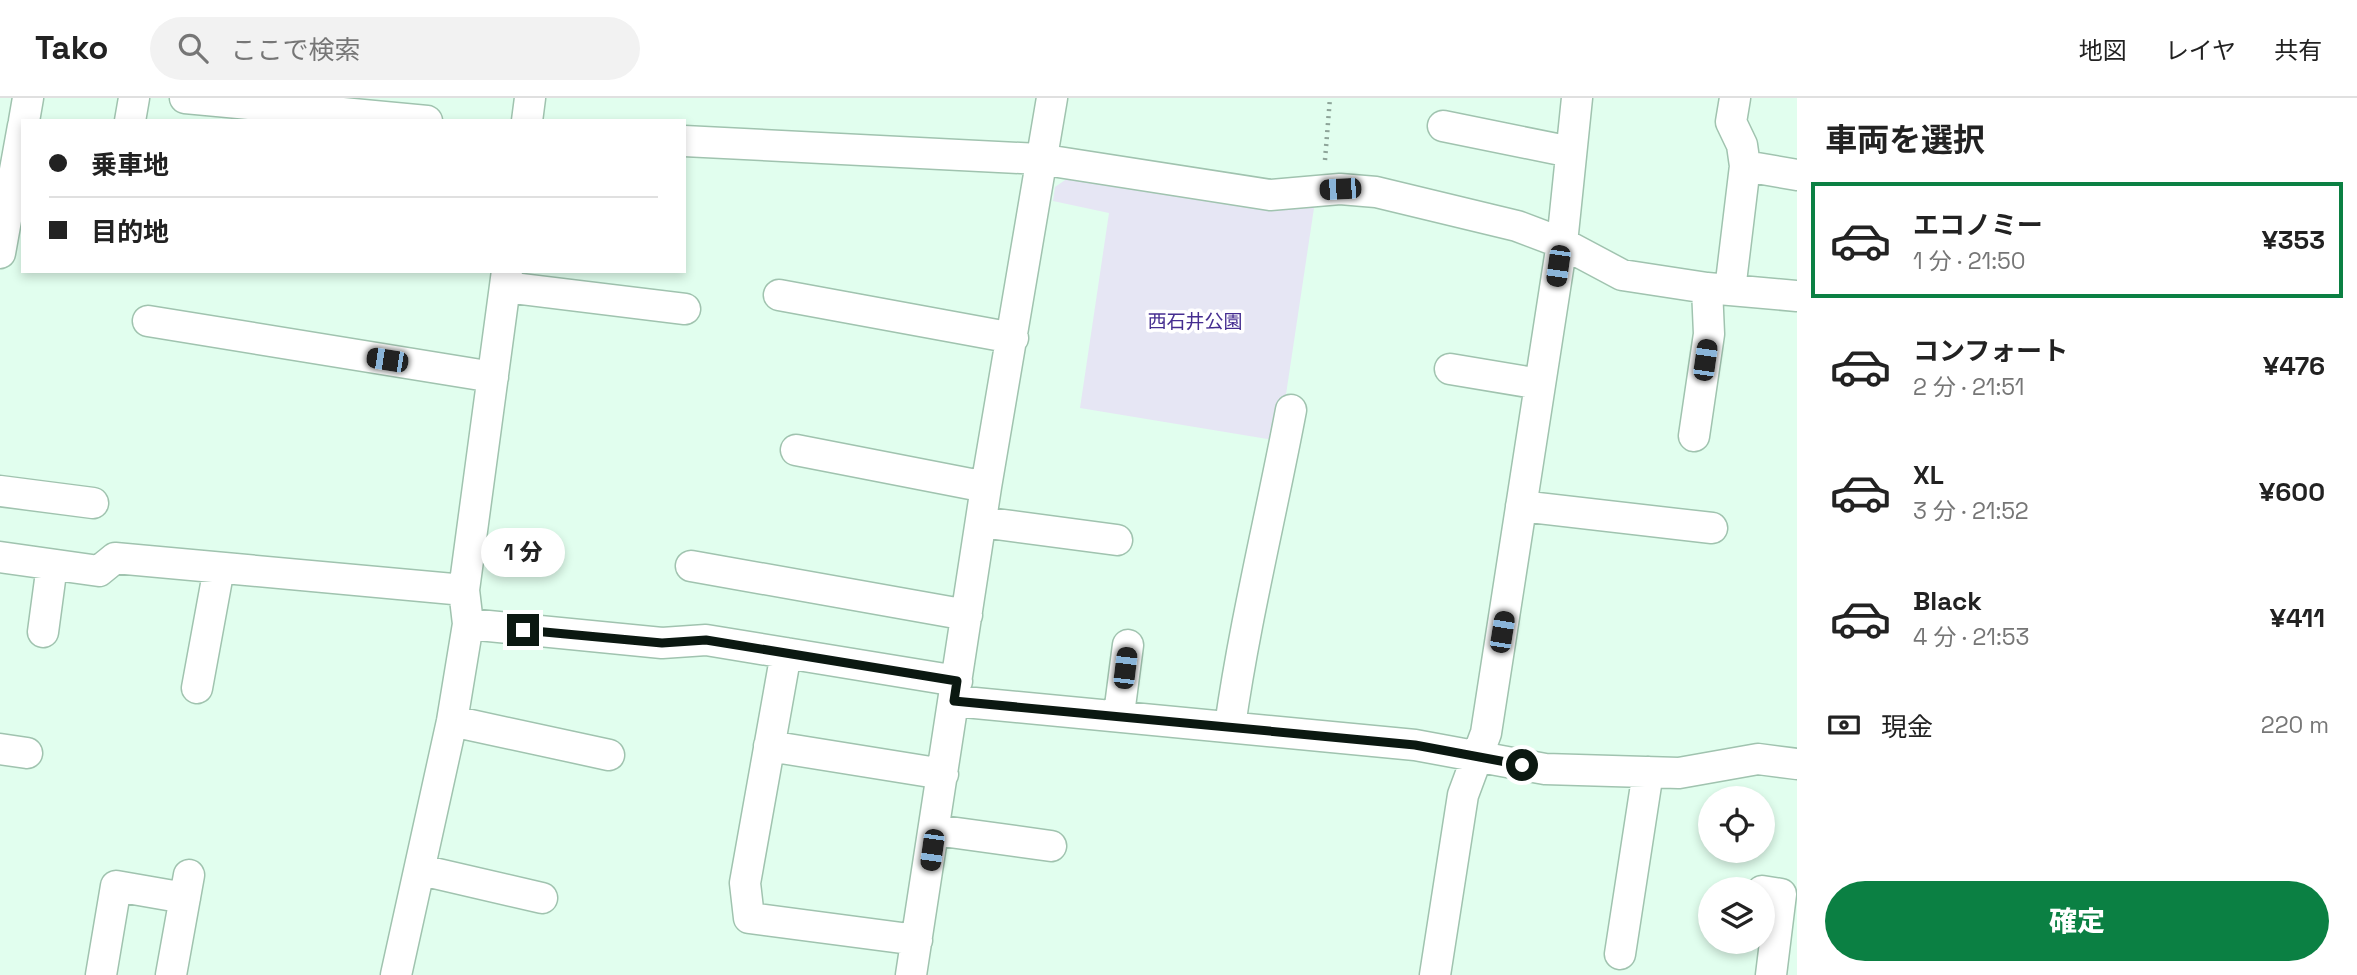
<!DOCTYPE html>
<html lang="ja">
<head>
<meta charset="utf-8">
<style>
	:root { --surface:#fff; --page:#f2f2f2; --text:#222; --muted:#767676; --line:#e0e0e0; --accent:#0b8043 }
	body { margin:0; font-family:"Space Grotesk","Noto Sans JP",sans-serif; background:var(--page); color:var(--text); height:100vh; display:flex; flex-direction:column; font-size:26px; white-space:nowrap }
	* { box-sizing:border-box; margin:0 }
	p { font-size:23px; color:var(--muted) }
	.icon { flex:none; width:38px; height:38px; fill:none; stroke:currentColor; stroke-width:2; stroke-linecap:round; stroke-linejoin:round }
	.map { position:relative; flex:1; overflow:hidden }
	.panel { display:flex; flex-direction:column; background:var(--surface); width:560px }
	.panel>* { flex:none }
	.top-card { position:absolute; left:21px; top:21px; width:665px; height:154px; border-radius:0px; box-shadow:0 4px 10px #0003; display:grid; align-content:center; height:154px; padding:0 28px; background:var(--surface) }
	.fabs { position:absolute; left:1698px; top:688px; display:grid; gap:14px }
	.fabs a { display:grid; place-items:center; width:77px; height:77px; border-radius:50%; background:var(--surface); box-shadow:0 4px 10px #0003; font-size:35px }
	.end { position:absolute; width:32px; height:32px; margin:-16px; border:9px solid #0b1811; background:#fff; box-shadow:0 0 0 4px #fff }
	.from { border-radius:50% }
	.bubble { position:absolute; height:49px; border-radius:24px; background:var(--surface); box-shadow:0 4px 10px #0003; font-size:23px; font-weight:800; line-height:49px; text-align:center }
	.car { position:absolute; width:21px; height:42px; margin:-21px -10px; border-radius:9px; box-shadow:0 0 5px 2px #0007; background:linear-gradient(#222 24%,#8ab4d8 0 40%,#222 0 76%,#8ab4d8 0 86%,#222 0) }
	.top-card b { display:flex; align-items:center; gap:24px; height:66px; font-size:26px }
	.top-card b+b { border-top:2px solid var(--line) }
	.top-card i { width:18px; height:18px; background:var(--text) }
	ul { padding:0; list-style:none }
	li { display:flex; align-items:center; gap:21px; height:116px; margin:0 14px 10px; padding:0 14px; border:4px solid transparent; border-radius:0px }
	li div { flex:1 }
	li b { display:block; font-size:26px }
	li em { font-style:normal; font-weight:800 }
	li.current { border-color:var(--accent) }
	li>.icon { width:63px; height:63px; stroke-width:1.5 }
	h2 { padding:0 28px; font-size:32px; line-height:84px }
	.pay { display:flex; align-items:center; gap:18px; height:77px; padding:0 28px; font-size:26px }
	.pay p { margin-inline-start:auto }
	.action { display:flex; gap:14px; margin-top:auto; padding:14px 28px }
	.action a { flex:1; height:80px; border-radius:42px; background:var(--accent); color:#fff; font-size:28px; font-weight:800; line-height:80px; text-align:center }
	header { display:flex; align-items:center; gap:42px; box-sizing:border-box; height:98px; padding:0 35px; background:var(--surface); border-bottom:2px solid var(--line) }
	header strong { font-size:33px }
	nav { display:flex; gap:38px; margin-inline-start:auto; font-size:24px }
	.search { width:490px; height:63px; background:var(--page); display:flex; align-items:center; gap:18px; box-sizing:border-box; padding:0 24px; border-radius:38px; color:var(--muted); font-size:26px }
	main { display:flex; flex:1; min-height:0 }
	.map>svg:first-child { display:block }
	.green { fill:#e6e6f4 }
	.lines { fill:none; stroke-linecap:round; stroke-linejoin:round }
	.minor-casing { stroke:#a0c3af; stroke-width:33 }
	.path { stroke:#8da498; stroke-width:4.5; stroke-dasharray:2 5; stroke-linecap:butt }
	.minor { stroke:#fff; stroke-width:30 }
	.route { stroke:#0b1811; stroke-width:9 }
	.labels { text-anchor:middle; stroke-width:7; stroke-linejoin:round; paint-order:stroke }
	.park-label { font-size:19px; fill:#452d90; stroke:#fff }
</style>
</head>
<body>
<header>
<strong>Tako</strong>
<div class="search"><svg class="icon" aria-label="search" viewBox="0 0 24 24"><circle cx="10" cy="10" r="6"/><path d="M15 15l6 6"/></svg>ここで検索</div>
<nav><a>地図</a><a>レイヤ</a><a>共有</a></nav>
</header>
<main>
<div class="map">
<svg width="1797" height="877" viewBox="0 0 1797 877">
	<rect width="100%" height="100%" fill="#e1feee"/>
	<path class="green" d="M1074 76 1276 110H1314L1279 343 1080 310 1109 115 1053 103 1055 89Z"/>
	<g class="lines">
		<g class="minor-casing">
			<path id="minor" d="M185 0 427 23
				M24 23 28 0
				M130 23 134 0
				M527 23 530 0
				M1443 28 1571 54
				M684 43 1039 61 1270 97 1340 91 1376 94 1517 128 1562 145 1622 177 1707 190 1797 198
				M1745 68 1797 77
				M0 155 23 28
				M505 189 685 211
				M1730 192 1745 68 1742 47 1731 24 1735 0
				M779 197 1013 240
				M148 223 493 279
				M1450 271 1540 286
				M1694 338 1709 236 1707 190
				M796 352 986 389
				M0 393 93 405
				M1521 408 1712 430
				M981 424 1117 442
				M0 459 99 473 115 460 464 492
				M691 468 967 517
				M468 526 662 545 706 542 957 583
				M43 534 52 467
				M786 555 745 785 749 820 917 842
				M197 590 219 470
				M954 603 1415 647 1545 671 1679 675 1758 661 1797 666
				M1119 616 1128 547
				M452 623 609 657
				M1230 628C1245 522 1271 418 1291 312
				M769 648 943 676
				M0 651 27 655
				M935 732 1051 748
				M421 772 542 800
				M1762 793 1781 796 1771 877
				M1620 856 1648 674
				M101 877 116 788 185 800
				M171 877 189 777
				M396 877 452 623 468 526 464 492 507 173
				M911 877 986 389 1052 0
				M1435 877 1463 697 1486 635 1562 145 1577 0"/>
		</g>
		<path class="path" d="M1325 62 1330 0"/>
		<use href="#minor" class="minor"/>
	</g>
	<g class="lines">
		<path class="route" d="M523 532 662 545 706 542 957 583 954 603 1415 647 1522 667"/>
	</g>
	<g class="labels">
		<g class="park-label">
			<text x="1195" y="230">西石井公園</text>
		</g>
	</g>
</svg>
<div class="fabs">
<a><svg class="icon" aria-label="locate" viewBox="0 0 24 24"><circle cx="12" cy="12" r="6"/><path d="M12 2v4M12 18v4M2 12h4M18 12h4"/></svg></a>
<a><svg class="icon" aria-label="layers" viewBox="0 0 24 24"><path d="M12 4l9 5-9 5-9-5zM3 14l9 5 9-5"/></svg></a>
</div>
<i class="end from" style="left:1522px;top:667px"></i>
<i class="end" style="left:523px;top:532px"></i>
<div class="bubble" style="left:481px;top:430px;width:84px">1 分</div>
<i class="car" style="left:1340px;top:91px;rotate:267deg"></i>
<i class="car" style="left:1558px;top:168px;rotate:188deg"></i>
<i class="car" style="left:387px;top:262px;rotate:279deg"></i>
<i class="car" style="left:1705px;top:262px;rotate:8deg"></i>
<i class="car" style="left:1502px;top:534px;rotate:9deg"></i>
<i class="car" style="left:1125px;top:570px;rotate:7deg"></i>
<i class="car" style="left:932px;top:752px;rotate:188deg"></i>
<div class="top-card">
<b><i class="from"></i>乗車地</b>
<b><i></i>目的地</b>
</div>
</div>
<section class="panel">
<h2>車両を選択</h2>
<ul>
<li class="current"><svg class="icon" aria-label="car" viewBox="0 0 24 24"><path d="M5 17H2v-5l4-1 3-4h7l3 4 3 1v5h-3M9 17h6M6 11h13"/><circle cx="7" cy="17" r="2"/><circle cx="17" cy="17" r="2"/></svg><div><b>エコノミー</b><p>1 分 · 21:50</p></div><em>¥353</em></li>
<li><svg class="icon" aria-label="car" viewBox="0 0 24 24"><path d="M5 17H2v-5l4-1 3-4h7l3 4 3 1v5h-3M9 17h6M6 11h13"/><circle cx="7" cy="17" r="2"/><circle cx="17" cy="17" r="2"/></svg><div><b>コンフォート</b><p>2 分 · 21:51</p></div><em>¥476</em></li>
<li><svg class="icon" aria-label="car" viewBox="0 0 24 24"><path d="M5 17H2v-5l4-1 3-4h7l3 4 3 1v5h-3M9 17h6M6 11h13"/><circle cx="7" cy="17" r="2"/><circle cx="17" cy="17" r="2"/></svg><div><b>XL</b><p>3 分 · 21:52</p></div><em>¥600</em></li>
<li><svg class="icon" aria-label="car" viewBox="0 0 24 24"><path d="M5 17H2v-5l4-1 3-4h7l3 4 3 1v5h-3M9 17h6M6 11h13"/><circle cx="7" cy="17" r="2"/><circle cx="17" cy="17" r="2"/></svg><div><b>Black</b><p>4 分 · 21:53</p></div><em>¥411</em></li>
</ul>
<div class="pay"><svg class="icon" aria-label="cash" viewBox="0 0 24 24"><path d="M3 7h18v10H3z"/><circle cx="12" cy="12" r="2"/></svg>現金<p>220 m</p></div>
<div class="action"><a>確定</a></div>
</section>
</main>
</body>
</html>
